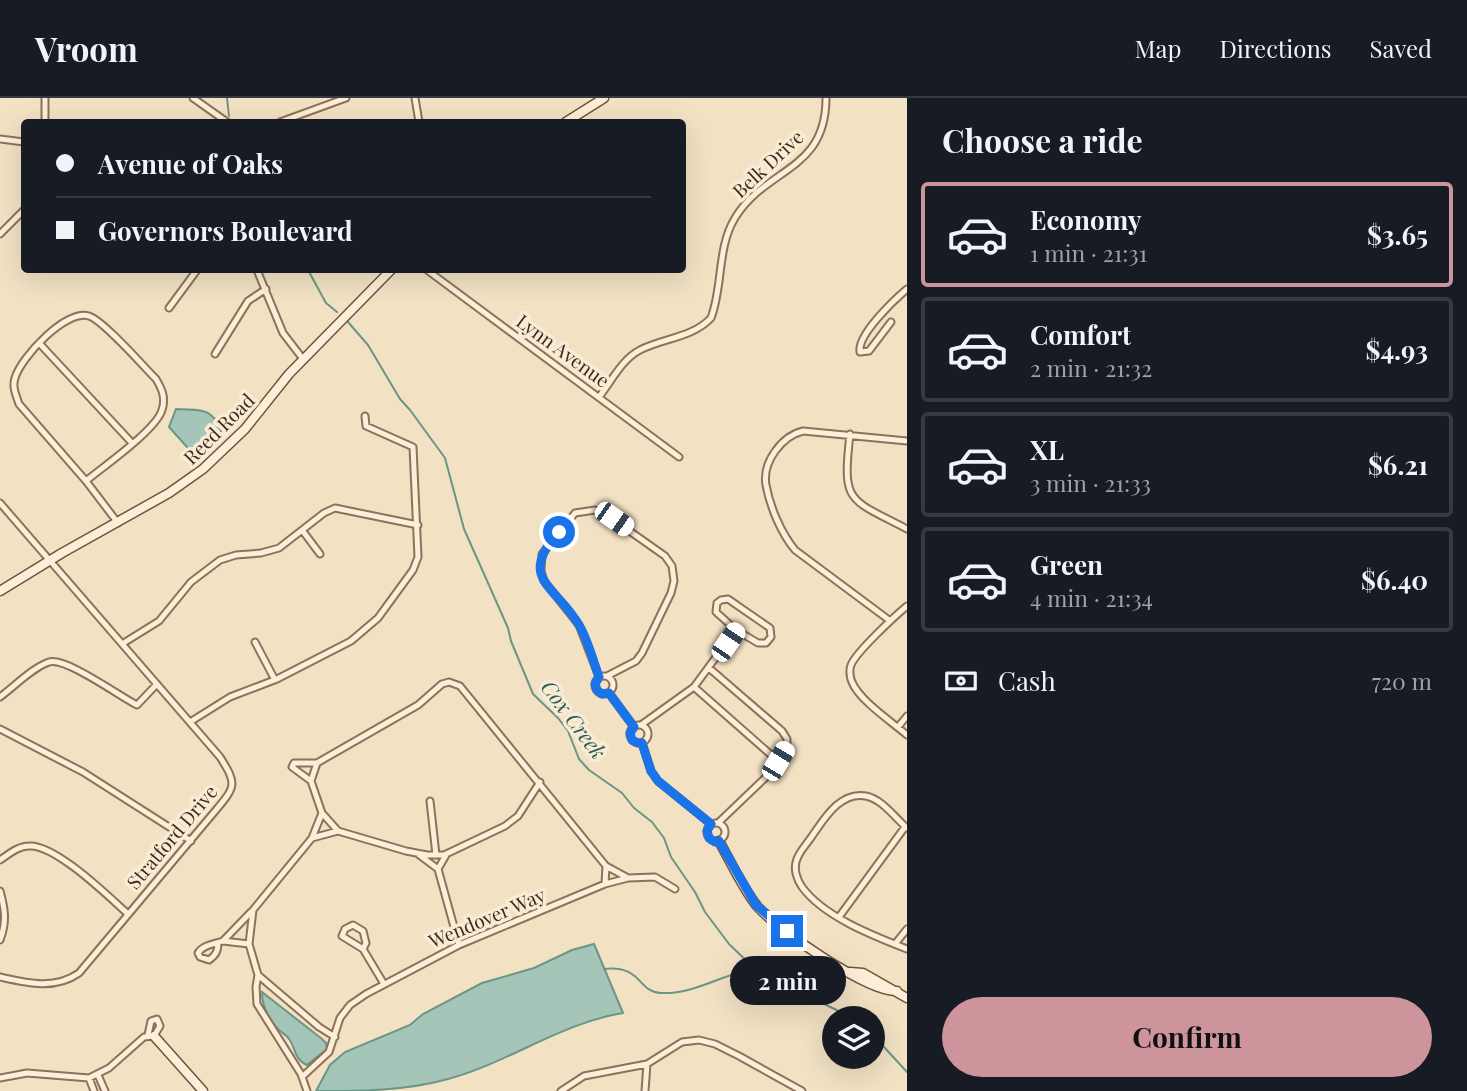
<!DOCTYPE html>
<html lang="en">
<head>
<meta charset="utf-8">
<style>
	:root { --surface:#171b24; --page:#20242c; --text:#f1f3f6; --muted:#9ea1a6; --line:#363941; --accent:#ce949b }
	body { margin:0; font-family:"Playfair Display",serif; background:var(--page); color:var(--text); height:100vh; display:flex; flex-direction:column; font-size:26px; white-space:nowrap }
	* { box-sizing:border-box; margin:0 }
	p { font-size:23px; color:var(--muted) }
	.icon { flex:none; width:38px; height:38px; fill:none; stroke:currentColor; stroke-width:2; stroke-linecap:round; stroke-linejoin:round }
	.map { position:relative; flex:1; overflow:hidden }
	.drawer { display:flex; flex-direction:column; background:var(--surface); width:560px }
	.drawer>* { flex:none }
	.guide { position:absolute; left:21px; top:21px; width:665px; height:154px; border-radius:7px; box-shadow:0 7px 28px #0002; display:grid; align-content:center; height:154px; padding:0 35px; background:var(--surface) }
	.buttons { position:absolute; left:822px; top:908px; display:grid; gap:14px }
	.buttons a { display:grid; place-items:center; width:63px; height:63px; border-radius:50%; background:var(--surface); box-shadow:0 7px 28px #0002; font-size:35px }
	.end { position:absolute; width:32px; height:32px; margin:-16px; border:9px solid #1a73e8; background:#fff; box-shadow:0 0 0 4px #fff }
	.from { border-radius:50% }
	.bubble { position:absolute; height:49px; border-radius:24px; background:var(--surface); box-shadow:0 7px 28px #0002; font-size:23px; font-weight:700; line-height:49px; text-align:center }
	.car { position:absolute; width:21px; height:42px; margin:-21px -10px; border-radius:9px; box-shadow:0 0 5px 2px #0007; background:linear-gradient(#fff 24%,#345 0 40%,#fff 0 76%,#345 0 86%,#fff 0) }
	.guide b { display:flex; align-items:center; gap:24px; height:66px; font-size:26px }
	.guide b+b { border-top:2px solid var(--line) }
	.guide i { width:18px; height:18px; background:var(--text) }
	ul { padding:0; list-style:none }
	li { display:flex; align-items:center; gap:21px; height:105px; margin:0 14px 10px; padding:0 21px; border:4px solid var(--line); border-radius:7px }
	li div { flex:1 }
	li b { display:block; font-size:26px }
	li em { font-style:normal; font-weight:700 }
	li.current { border-color:var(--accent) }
	li>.icon { width:63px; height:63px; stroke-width:1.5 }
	h2 { padding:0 35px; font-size:32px; line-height:84px }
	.pay { display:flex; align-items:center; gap:18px; height:77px; padding:0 35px; font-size:26px }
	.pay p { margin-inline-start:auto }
	.action { display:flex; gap:14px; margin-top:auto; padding:14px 35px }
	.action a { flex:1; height:80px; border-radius:42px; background:var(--accent); color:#111; font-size:28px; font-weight:700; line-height:80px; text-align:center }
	header { display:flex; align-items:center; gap:42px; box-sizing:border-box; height:98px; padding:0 35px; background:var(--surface); border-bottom:2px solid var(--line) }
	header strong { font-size:33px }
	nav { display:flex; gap:38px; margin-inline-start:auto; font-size:24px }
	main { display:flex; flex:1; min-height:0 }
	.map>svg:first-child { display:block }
	.water { fill:#a6c5b9; stroke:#6b9587; stroke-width:2 }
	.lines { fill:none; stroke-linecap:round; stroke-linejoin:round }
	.stream { stroke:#6b9587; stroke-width:2 }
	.street-casing { stroke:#8f7158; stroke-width:9 }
	.secondary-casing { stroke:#71523b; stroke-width:11 }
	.street { stroke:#fceed8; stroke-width:5 }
	.secondary { stroke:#fceed8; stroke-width:8 }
	.route { stroke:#1a73e8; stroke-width:9 }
	.labels { text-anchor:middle; stroke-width:7; stroke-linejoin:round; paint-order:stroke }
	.street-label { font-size:19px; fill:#3e2a1d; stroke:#f9ebd4 }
	.water-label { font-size:21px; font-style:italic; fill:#2b5f57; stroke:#f9ebd4 }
</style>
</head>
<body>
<header>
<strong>Vroom</strong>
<nav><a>Map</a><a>Directions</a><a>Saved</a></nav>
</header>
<main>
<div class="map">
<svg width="907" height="993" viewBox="0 0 907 993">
	<rect width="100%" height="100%" fill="#f2e1c3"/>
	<path class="water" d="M176 311C200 313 210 308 222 332L196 359 169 329Z
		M594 846 623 915C561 925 508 965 448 981 405 993 361 993 316 993L330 967 345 954 410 927 423 916 482 885 534 870 572 852Z
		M262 894 322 941 326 945 327 951 307 967C294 962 296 950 289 941 286 936 280 934 277 930 268 920 262 907 262 894Z"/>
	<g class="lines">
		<path class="stream" d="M227 0 229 18
			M308 172 326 205 337 214
			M348 224 368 247 400 301 410 312 445 360 464 431 508 530 511 543 533 596 558 620 568 633 579 661 589 672 622 695 634 710 652 724 664 740 671 759 695 794 705 814 729 846 755 871 790 881 805 890 820 904 853 920
			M604 871C643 867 637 894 661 895 694 897 724 875 755 871
			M873 937 907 974"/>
		<g class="street-casing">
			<path id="street" d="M193 0 227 24
				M415 0 419 24
				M45 24V0
				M280 24 346 0
				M0 41 24 44
				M0 136 24 112
				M257 172 283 235 303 261
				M427 172 679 359
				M169 210 197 172
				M891 224 869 253 860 254C857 237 894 202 907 191
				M40 246 132 345
				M215 256 248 203 266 191
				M599 299C611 284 622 261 640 252 663 240 692 240 711 220 723 189 717 149 735 120 766 69 826 74 826 0
				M850 336C842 406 848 400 907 431
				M86 383C104 368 156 332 162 312 166 300 162 291 156 281 143 268 104 223 89 218 66 211 21 259 15 280 12 289 16 297 19 306L86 383 118 425
				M0 405 220 659C237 686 236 688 216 712L79 875C55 892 27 885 0 879
				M302 432 320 456
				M907 508C895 518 856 554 851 567 849 572 850 580 852 584 859 602 892 624 907 637
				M889 522 795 452C781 435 770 409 766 387 762 364 782 338 803 333L907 343
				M255 544 275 582
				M122 546 159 523 191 484 220 462 236 457 261 455 279 450 324 415 335 410 418 427
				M709 570 782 633 787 641V647L765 680 718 725
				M595 587a9 9 0 1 1 18 0a9 9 0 1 1-18 0Z
				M599 579 579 527 544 483 541 473 542 456 575 415 595 412 604 415 665 458 672 468 674 483 671 495 642 555 636 563 607 578
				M694 589 778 663
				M609 595 634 629
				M0 599C15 588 32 570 49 564 66 559 119 598 137 607L157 586
				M190 624 230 599 277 581 351 543 378 520 413 472 418 459 413 349 366 328 365 318
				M641 627 694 589 736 532 758 545H766L771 539 770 530 728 501 721 502 717 505 716 514 736 532
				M630 636a9 9 0 1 1 18 0a9 9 0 1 1-18 0Z
				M898 629 907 618
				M0 631 83 674 191 743
				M642 645 651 673 658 683 711 726
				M311 683 292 669 294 665H317
				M430 703 436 757
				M322 715 338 733 406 753 427 757H444L505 728 518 718 540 684
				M707 734a9 9 0 1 1 18 0a9 9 0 1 1-18 0Z
				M907 730C895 720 882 701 866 698 839 693 823 723 810 741 805 748 798 755 796 764 794 772 797 782 802 789 824 819 874 838 907 851
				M312 740 338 733
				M418 756 438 771
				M446 757 438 771 459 847
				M0 762C9 756 18 748 29 748 55 746 108 798 128 816
				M606 768 628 780
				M0 793C5 811 7 824 0 842
				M839 819 905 729
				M353 827 363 833 366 845 363 851 342 838 345 831Z
				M218 845C218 853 216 857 209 862L200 859 198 855C203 847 214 846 223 843
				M249 846 223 843 251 814
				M895 846 907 831
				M363 851 384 886
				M258 877 319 929 335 939
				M98 977 105 993
				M302 979 329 954 340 920 350 907 366 896 459 847 605 786 628 780 655 779 675 791
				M0 980 27 975 89 980 109 970 144 939 154 938 160 928 157 921 151 923 148 937
				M89 980 94 993
				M307 993 301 976 257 906 256 889 258 877 249 846 253 812 312 740 322 715 311 683 317 665 418 607 442 586 449 584 460 588 606 768 605 786
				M561 993 584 978 647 966 682 944 699 942 715 946 739 958 802 993
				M645 993 647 966"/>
		</g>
		<g class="secondary-casing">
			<path id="secondary" d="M566 24 604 0
				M0 493 62 455 169 395 203 371 245 331 289 276 391 172
				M719 743C731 764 742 789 757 808 778 832 867 894 897 893
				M850 874 863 875 907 900
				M154 938 203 993"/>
		</g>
		<use href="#street" class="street"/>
		<use href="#secondary" class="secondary"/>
	</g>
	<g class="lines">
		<path class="route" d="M559 434C516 481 557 488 579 527 588 542 593 562 599 579L595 586 597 592 602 596 609 595 634 629 630 635 632 642 638 645H642L651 673 658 683 711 726 707 733 709 740 715 744 719 743 756 807 787 833"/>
	</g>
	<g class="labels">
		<g class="street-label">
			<text transform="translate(768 66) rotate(-43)" y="7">Belk Drive</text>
			<text transform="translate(563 253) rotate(36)" y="7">Lynn Avenue</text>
			<text transform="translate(219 331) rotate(-45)" y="7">Reed Road</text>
			<text transform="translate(172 739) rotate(-50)" y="7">Stratford Drive</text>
			<text transform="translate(487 820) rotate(-23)" y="7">Wendover Way</text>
		</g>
		<g class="water-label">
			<text transform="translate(573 622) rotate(53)" y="7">Cox Creek</text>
		</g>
	</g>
</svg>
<div class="buttons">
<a><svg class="icon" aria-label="layers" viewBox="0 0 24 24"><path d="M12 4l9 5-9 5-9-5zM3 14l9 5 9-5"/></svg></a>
</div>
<i class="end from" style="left:559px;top:434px"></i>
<i class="end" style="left:787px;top:833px"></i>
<div class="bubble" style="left:730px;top:858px;width:116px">2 min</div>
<i class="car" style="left:614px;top:421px;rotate:125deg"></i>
<i class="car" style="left:728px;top:544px;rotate:34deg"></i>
<i class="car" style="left:778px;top:663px;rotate:31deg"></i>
<div class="guide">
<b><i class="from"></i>Avenue of Oaks</b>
<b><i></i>Governors Boulevard</b>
</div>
</div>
<section class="drawer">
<h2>Choose a ride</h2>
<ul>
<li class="current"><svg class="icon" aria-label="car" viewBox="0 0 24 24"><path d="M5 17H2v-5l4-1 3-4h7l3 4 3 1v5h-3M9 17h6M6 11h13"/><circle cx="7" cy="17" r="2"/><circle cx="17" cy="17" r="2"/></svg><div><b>Economy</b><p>1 min · 21:31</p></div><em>$3.65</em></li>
<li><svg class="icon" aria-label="car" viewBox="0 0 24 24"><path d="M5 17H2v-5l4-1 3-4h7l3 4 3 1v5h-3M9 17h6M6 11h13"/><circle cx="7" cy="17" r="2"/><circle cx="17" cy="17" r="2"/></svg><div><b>Comfort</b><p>2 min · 21:32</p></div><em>$4.93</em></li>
<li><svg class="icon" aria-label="car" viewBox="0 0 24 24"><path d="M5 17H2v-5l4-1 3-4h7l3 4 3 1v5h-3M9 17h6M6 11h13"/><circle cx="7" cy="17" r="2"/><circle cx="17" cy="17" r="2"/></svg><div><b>XL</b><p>3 min · 21:33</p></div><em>$6.21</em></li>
<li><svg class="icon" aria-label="car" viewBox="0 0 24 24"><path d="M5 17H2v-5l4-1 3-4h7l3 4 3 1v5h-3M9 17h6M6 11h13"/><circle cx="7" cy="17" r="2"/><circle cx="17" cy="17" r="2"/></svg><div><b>Green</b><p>4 min · 21:34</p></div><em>$6.40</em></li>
</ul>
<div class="pay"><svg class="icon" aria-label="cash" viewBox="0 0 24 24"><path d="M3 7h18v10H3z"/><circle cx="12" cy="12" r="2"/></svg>Cash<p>720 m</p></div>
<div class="action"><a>Confirm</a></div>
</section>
</main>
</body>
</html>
